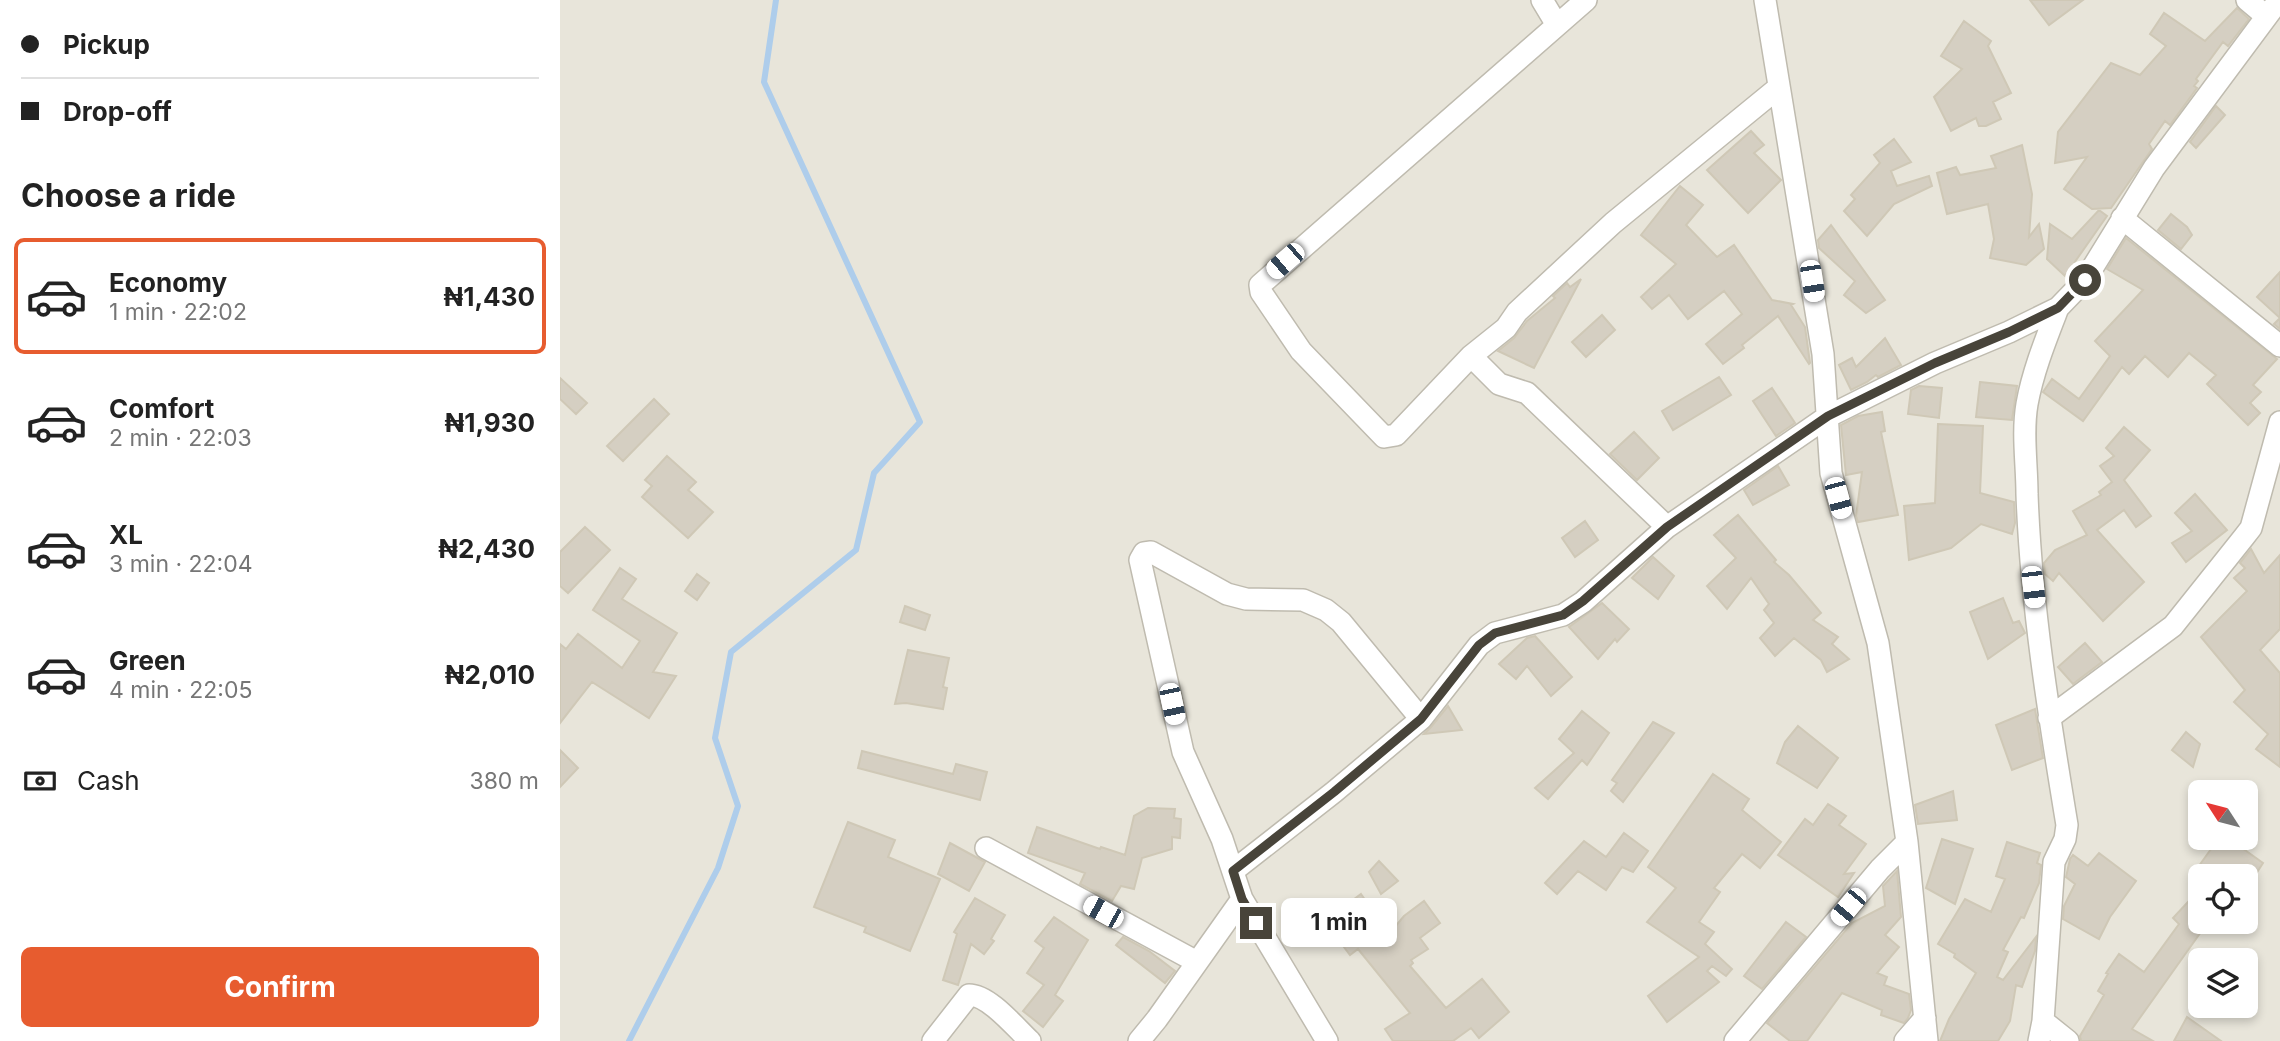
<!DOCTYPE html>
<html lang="en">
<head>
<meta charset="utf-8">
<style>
	:root { --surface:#fff; --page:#f6f6f6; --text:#222; --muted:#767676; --line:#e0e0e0; --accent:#e75c2f }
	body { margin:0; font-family:Inter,sans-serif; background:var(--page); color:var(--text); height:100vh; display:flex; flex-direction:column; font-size:26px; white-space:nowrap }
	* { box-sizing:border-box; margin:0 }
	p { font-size:23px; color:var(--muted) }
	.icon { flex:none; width:38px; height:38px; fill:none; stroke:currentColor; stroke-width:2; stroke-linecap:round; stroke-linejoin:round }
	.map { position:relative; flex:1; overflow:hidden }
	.sheet { display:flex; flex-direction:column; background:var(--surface); width:560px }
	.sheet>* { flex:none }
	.guide { display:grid; align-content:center; height:154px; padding:0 21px; background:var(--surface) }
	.needle { width:46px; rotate:306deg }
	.fabs { position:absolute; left:1628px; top:780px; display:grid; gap:14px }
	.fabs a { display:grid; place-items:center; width:70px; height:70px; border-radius:10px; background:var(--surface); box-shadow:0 4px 10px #0003; font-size:35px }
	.end { position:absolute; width:32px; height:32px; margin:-16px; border:9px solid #48443a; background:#fff; box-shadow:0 0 0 4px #fff }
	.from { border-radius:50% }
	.bubble { position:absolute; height:49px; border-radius:10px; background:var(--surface); box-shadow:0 4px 10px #0003; font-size:23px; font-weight:700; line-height:49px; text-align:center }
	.car { position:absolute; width:21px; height:42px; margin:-21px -10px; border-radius:9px; box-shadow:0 0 5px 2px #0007; background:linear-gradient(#fff 24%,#345 0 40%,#fff 0 76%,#345 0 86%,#fff 0) }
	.guide b { display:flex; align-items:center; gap:24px; height:66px; font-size:26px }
	.guide b+b { border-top:2px solid var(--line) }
	.guide i { width:18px; height:18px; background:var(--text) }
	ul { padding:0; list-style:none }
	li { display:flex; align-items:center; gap:21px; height:116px; margin:0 14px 10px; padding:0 7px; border:4px solid transparent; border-radius:10px }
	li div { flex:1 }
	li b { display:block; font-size:26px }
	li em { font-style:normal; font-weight:700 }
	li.on { border-color:var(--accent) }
	li>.icon { width:63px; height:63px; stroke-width:1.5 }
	h2 { padding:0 21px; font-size:32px; line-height:84px }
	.pay { display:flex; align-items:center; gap:18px; height:77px; padding:0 21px; font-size:26px }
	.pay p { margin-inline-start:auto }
	.cta { display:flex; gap:14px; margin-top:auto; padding:14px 21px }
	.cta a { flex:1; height:80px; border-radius:10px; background:var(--accent); color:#fff; font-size:28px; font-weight:700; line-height:80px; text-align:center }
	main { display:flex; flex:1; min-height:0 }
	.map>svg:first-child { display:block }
	.residential { fill:#e8e5da; fill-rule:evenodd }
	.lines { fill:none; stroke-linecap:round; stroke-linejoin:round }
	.stream { stroke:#aecdeb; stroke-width:6 }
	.building { fill:#d5cfc2; stroke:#cfc8b6; stroke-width:2 }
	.minor-casing { stroke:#bfbbaf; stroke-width:24 }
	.minor { stroke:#fff; stroke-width:21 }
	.route { stroke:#48443a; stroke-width:9 }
</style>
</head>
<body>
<main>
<section class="sheet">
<div class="guide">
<b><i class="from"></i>Pickup</b>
<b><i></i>Drop-off</b>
</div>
<h2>Choose a ride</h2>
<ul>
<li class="on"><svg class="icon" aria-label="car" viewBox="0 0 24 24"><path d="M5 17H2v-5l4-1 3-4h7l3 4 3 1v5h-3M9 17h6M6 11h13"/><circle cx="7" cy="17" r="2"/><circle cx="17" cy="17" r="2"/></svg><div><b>Economy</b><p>1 min · 22:02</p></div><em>₦1,430</em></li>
<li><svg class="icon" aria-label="car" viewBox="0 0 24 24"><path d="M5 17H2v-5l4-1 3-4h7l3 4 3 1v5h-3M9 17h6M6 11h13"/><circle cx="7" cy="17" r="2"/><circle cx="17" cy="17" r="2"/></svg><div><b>Comfort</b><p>2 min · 22:03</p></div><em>₦1,930</em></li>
<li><svg class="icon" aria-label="car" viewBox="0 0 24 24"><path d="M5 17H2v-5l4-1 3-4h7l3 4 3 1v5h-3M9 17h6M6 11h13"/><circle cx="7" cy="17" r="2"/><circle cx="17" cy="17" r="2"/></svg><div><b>XL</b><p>3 min · 22:04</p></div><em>₦2,430</em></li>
<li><svg class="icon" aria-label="car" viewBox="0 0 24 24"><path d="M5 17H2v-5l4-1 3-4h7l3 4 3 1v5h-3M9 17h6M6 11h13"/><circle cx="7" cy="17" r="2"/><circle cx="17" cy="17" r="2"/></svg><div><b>Green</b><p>4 min · 22:05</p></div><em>₦2,010</em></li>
</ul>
<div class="pay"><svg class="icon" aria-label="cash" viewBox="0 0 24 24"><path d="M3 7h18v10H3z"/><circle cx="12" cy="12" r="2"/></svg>Cash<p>380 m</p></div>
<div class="cta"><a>Confirm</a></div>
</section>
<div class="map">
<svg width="1720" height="1041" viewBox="0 0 1720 1041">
	<rect width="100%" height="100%" fill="#f4f2ec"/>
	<path class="residential" d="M0 0H1720V1041H0ZM1640 793H1685V838H1640ZM1640 877H1685V922H1640ZM1640 961H1685V1006H1640Z"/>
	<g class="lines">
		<path class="stream" d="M69 1041 158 868 178 806 155 738 171 652 296 550 314 473 360 422 204 82 216 0"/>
	</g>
	<path class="building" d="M1470 0H1523L1489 25Z
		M1677 8 1689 19 1668 46 1663 42 1636 79 1638 81 1634 86 1637 88 1610 125 1605 121 1589 144 1592 149 1551 208 1532 209 1504 189 1527 157 1495 163 1498 132 1551 63 1580 75 1606 46 1590 34 1604 13 1645 41Z
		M1404 21 1431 41 1428 46 1451 93 1433 102 1441 119 1426 126H1419L1416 118 1391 131 1374 97 1402 69 1381 56Z
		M1656 106 1665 115 1636 148 1630 142Z
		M1191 131 1204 145 1194 153 1221 180 1188 213 1147 170Z
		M1334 139 1351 162 1331 171 1337 186 1369 176 1372 186 1334 204 1307 236 1284 211 1295 199 1291 195 1320 163 1314 155Z
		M1462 145 1472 194 1469 237 1479 224 1484 249 1466 265 1430 258 1434 239 1428 204 1387 214 1377 173 1396 167 1400 175 1436 168 1431 156Z
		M1120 186 1143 205 1126 225 1157 257 1174 245 1212 300 1233 304 1231 305 1245 327 1250 363 1249 364 1218 316 1182 345 1184 348 1163 364 1146 344 1182 314 1164 291 1128 319 1109 295 1092 309 1081 297 1116 264 1081 235Z
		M1539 210 1547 216 1505 276 1487 259 1490 224 1512 239Z
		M1611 214 1627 227 1632 235 1621 249 1598 230Z
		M1271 225 1325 300 1306 313 1284 295 1295 281 1259 248 1258 240Z
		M1566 238 1717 359 1693 385 1701 392 1690 403 1700 413 1688 425 1647 384 1656 375 1629 353 1608 377 1585 356 1569 374 1562 367 1523 421 1483 392 1492 379 1519 399 1550 356 1535 341 1583 290 1547 269Z
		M1720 272V329L1714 324 1720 318 1697 297Z
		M1021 279 974 368 938 351 954 338 967 321 995 298 993 296 1007 283 1010 287Z
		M1042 315 1055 330 1026 357 1012 342Z
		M1325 338 1341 365 1318 377 1316 375 1307 382 1291 390 1279 365 1292 358 1296 367Z
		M1159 377 1171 395 1113 430 1102 411Z
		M0 378 27 403 16 414 0 399Z
		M1420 382 1457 386 1452 420 1416 417Z
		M1359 386 1382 388 1379 418 1348 414 1351 390Z
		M1212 388 1235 423 1216 436 1193 401Z
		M94 399 109 414 63 461 47 446Z
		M1322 412 1325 431 1321 432 1338 515 1298 522 1296 516 1302 472 1286 475 1281 425 1298 416Z
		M1378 424 1423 426 1420 493 1454 502 1455 523 1452 534 1421 524 1391 548 1349 560 1344 506 1375 503Z
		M1564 427 1590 450 1564 480 1591 516 1576 527 1564 510 1537 530 1584 582 1543 621 1499 573 1493 581 1485 574 1484 563 1495 550 1527 535 1513 511 1541 495 1539 492 1552 482 1540 466 1554 456 1546 448Z
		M1074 432 1099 458 1077 480 1050 454Z
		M107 456 136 482 128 490 153 512 128 538 82 497 92 486 85 480Z
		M1218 466 1229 485 1193 505 1184 490Z
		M1635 494 1667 530 1626 562 1612 543 1632 531 1615 513Z
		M1178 515 1216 560 1214 562 1229 575 1261 613 1253 620 1278 637 1272 644 1289 659 1267 672 1261 660 1234 638 1215 656 1200 638 1214 623 1204 610 1209 604 1191 578 1167 609 1147 586 1176 558 1154 535Z
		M1025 521 1038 540 1015 557 1002 538Z
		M25 527 50 550 8 593 0 586V552Z
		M1691 549 1704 573 1720 555V629L1700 650 1720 673V767L1696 749 1708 734 1674 702 1685 690 1641 637 1687 591 1674 578 1685 568 1680 563Z
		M1093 557 1114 576 1098 599 1072 578Z
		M60 568 76 579 62 599 117 633 93 672 116 676 89 718 32 682 0 723V644L6 649 18 634 62 668 80 641 33 610Z
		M137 574 149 583 137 600 125 591Z
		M1443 598 1453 623 1459 621 1465 633 1428 659 1410 612Z
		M1042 603 1069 629 1057 642 1055 639 1038 659 1009 627Z
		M345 606 370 615 365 630 340 622Z
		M975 636 1012 677 991 696 967 666 956 679 939 664 967 638Z
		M1525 643 1542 662 1513 684 1498 667Z
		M348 650 389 658 383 687 387 688 383 709 346 703 335 704Z
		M888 706 902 730 864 734 871 727Z
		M1475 709 1483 758 1452 770 1436 725Z
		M1022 711 1049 733 1027 765 1022 760 988 799 975 788 1014 753 999 739Z
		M1093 722 1114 733 1063 802 1051 791 1057 783 1052 780Z
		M1238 726 1278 758 1257 788 1217 763 1225 742Z
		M1626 732 1640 744 1633 767 1612 750Z
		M0 750 18 768 0 787Z
		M302 751 393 774 396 764 427 772 420 800 298 768Z
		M1153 774 1189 799 1182 810 1221 842 1200 868 1182 854 1154 888 1160 892 1139 922 1154 932 1145 944 1172 969 1166 976 1152 966 1147 971 1159 982 1107 1022 1088 996 1139 957 1087 922 1116 888 1088 867Z
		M1393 791 1397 820 1358 824 1355 805Z
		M1268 804 1286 816 1279 825 1306 844 1284 874 1294 873 1278 897 1218 855 1245 819 1253 825Z
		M588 808 615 809 614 818 621 819 620 838 612 837V849L582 858 574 889 561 886 552 901 520 884 525 873 468 853 477 827 540 849 541 847 565 855 574 816Z
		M288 822 335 840 328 857 380 879 350 951 304 932 306 927 254 907Z
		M1064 833 1088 851 1073 872 1062 867 1046 890 1018 871 997 894 985 883 1024 841 1046 857Z
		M1659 838H1668L1703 863 1694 877H1646L1636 870Z
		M1382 839 1413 849 1395 904 1366 888Z
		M1447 842 1480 853 1477 863 1481 865 1479 883 1464 918 1461 917 1443 950 1448 952 1437 977 1443 980 1476 937 1475 951 1462 987 1456 985 1450 1021 1438 1041H1380L1389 1019 1416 973 1394 957 1395 954 1378 944 1405 899 1431 912 1445 879 1436 876Z
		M390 843 425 862 409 891 378 874Z
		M1539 853 1576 881 1550 917 1539 939 1503 919 1504 906 1515 884 1506 877 1510 859 1513 855 1528 866Z
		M819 861 838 881 821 894 809 872Z
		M1337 871 1341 917 1325 935 1339 947 1317 973 1327 977 1324 985 1349 994 1351 1010 1348 1018 1344 1023 1321 1015 1322 1010 1282 993 1247 1041H1230L1207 1023 1292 923 1325 906 1323 886Z
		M1640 889V922H1648L1572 1029 1593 1041H1521L1520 1036 1544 995 1538 991 1548 974 1546 973 1559 954 1584 972 1619 924 1613 918Z
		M801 894 829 934 844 916 864 901 880 923 860 938 868 949 851 960 853 963 850 966 886 1008 922 979 949 1012 919 1038 911 1028 893 1041H833L825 1029 850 1013 798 949 790 955 778 939 782 936 769 918Z
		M415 898 445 915 431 939 434 941 424 954 411 944 398 985 383 980 397 934 394 932Z
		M494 917 528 940 495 995 503 1001 483 1027 463 1011 484 985 467 973 484 948 475 941Z
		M1226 922 1246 937 1202 989 1184 976Z
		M563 937 589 951 615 971 605 983 556 945Z
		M1627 1017 1661 1041H1614Z"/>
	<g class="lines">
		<g class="minor-casing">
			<path id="minor" d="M982 0 997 25
				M1026 0 700 285 701 292 741 351 824 437 836 435 911 356 946 328 957 312 1053 223 1218 88
				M1205 0 1263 354 1271 473 1318 643 1347 842 1367 1041
				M1687 0 1706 16
				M1562 218 1720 346
				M911 356 939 384 967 393 1107 527
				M1489 718 1613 626 1684 537 1691 528 1720 422
				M426 848 637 962
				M673 871 774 792 861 719 919 645 935 633 1003 615 1023 602 1107 527 1267 417 1375 363 1449 332 1498 308 1525 280 1594 168 1719 0
				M1483 1021 1508 1041
				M373 1041 409 995C429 995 455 1027 470 1041
				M579 1041 597 1019 682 899
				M767 1041 682 899 662 839 623 752 580 560 584 553 591 552 667 594 686 599 743 600 766 610 781 622 861 719
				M1175 1041 1320 869 1347 842
				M1345 1041 1365 1018
				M1479 1041 1483 1021 1494 862 1505 839 1507 825C1489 716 1471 605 1467 494 1467 465 1462 433 1467 404 1473 371 1486 339 1498 308"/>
		</g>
		<use href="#minor" class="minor"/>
	</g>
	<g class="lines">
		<path class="route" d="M696 923 682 899 673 871 774 792 861 719 919 645 935 633 1003 615 1023 601 1107 527 1268 416 1375 363 1449 332 1498 308 1525 280"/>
	</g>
</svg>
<div class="fabs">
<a><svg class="needle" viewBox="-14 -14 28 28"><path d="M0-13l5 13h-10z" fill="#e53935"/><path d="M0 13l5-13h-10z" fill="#767676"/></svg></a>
<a><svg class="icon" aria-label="locate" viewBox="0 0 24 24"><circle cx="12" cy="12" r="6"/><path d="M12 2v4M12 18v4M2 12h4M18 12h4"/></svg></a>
<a><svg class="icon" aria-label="layers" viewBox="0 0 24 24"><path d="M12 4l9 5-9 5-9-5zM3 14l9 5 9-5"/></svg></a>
</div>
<i class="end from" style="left:1525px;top:280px"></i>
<i class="end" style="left:696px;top:923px"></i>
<div class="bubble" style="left:721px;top:898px;width:116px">1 min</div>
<i class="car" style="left:725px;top:261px;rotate:229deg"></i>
<i class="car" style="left:1252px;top:281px;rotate:171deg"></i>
<i class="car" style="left:1278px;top:498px;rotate:165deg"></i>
<i class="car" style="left:1473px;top:587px;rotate:173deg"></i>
<i class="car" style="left:612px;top:704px;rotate:168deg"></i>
<i class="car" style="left:1288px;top:907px;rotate:220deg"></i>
<i class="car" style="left:543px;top:912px;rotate:299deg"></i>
</div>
</main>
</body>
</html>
